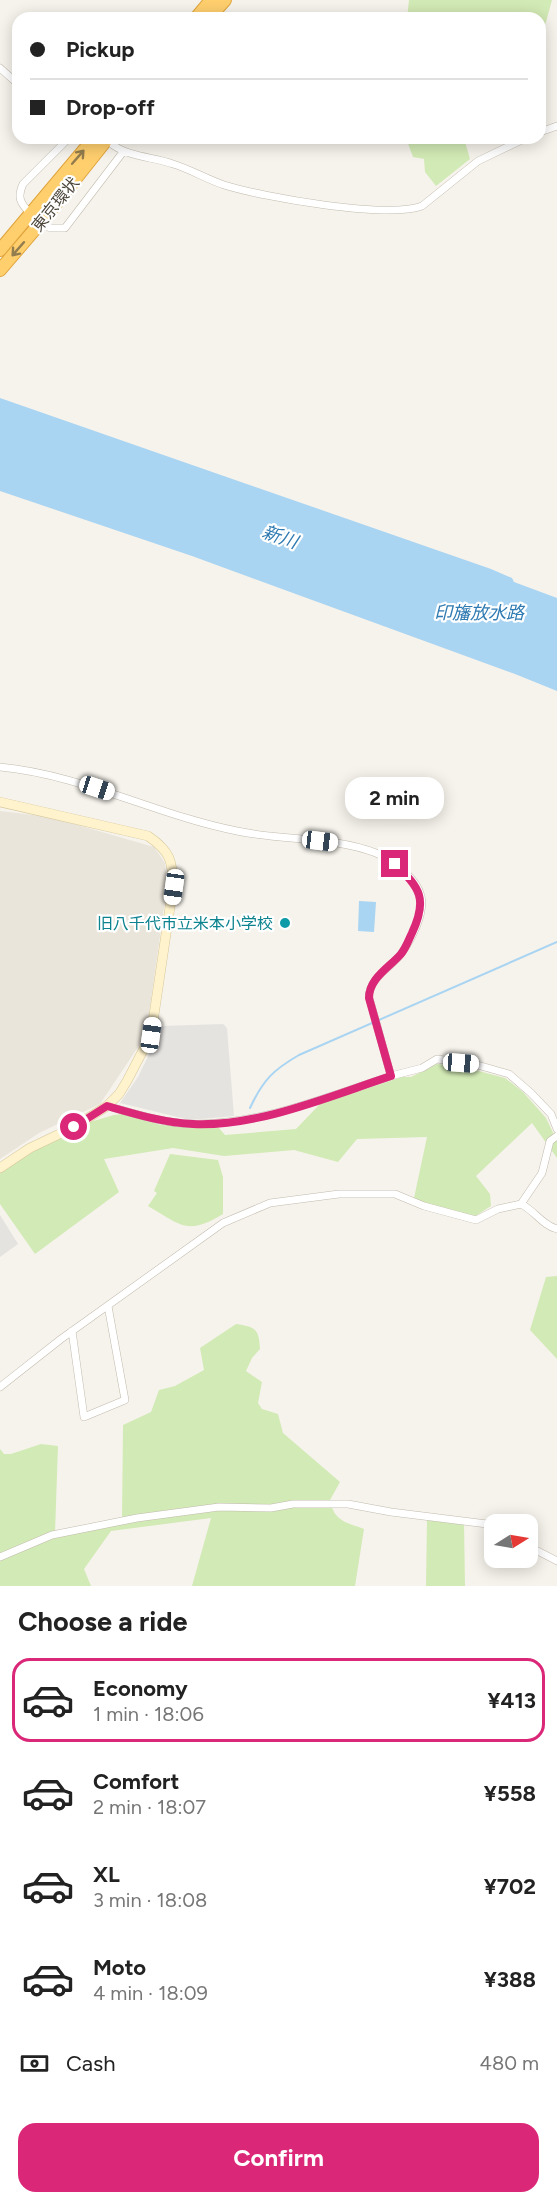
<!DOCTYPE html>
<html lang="en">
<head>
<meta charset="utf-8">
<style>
	:root { --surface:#fff; --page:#f2f2f2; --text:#222; --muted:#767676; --line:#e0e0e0; --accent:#db2777 }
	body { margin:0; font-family:Figtree,"Noto Sans JP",sans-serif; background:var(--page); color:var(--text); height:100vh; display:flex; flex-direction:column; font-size:22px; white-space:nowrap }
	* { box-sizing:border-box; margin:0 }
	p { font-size:20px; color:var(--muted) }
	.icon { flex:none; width:33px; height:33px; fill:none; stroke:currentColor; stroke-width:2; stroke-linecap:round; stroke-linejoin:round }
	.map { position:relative; height:1586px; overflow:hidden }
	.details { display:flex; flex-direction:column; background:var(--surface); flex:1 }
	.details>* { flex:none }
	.hud { position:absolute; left:12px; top:12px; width:534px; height:132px; border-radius:18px; box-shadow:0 3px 15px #0003; display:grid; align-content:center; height:132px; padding:0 18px; background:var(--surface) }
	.needle { width:39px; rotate:79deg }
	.buttons { position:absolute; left:484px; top:1514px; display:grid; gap:12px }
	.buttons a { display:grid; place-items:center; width:54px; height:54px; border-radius:12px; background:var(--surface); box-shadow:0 3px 15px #0003; font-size:30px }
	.end { position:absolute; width:27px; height:27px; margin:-14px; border:8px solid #db2777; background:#fff; box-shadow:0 0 0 3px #fff }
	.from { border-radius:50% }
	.bubble { position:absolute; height:42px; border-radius:18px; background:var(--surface); box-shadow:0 3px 15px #0003; font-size:20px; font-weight:700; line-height:42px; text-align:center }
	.car { position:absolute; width:18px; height:36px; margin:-18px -9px; border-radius:8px; box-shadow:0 0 4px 2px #0007; background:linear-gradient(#fff 24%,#345 0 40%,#fff 0 76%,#345 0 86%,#fff 0) }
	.hud b { display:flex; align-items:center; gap:21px; height:57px; font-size:22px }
	.hud b+b { border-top:2px solid var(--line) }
	.hud i { width:15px; height:15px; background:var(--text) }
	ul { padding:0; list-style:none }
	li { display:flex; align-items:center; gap:18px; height:84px; margin:0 12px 9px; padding:0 6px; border:3px solid transparent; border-radius:18px }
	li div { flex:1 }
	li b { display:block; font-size:22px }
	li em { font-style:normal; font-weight:700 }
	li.selected { border-color:var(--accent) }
	li>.icon { width:54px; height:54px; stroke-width:1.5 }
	h2 { padding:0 18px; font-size:27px; line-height:72px }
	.pay { display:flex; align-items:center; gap:15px; height:66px; padding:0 18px; font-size:22px }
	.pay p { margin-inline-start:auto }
	.button { display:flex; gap:12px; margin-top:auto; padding:12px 18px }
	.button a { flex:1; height:69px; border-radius:18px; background:var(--accent); color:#fff; font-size:24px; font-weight:700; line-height:69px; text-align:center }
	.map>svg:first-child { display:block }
	.residential { fill:#eae5da }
	.green { fill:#d2eab5 }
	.parking { fill:#e5e3e0 }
	.water { fill:#a9d4f2 }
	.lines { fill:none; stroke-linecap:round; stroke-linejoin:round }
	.stream { stroke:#a9d4f2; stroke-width:2 }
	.street-casing { stroke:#c2bbae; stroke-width:8 }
	.secondary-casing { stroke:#d6c79b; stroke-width:10 }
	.highway-casing { stroke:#e0a43c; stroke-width:14 }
	.street { stroke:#fff; stroke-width:7 }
	.secondary { stroke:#fff3cd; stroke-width:9 }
	.highway { stroke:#ffcf6e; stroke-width:12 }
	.oneway { stroke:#937c4e }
	.route { stroke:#db2777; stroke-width:8 }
	.culture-dot { fill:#0f9aa8; stroke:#fff; stroke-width:2 }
	.labels { text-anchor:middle; stroke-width:4.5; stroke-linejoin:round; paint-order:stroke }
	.street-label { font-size:16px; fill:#4b4439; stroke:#fff }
	.culture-label { font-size:16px; fill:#0d838f; stroke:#fff; text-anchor:end }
	.water-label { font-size:18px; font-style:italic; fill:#2e7ab2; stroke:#fff }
</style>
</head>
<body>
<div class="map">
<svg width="557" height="1586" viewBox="0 0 557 1586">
	<rect width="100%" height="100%" fill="#f6f3ec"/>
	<path class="residential" d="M0 811 50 817 154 847 165 863 167 886 146 1035 100 1104 39 1133 0 1159Z"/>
	<path class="green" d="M409 0H552L546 22 540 37V18H407Z
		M406 138H464L470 159 436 186 425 172 424 159 413 157Z
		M437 1064 471 1069 505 1078 523 1092 546 1118 557 1141V1158L532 1123 476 1176 490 1194 491 1206 474 1217 426 1204 414 1198 427 1137 357 1139 338 1162 294 1150 224 1156 173 1148 104 1159 119 1192 35 1254 0 1204V1170L46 1143 90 1122 114 1115 122 1114 161 1125 218 1127 225 1135 296 1129 320 1104 402 1077H411Z
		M170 1154 218 1160 223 1177V1214C187 1236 181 1225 148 1206L157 1193 154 1191Z
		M557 1276V1359L530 1330 546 1277Z
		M236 1324C256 1327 259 1329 260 1349L252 1358 246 1371 262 1382 258 1403 262 1409 278 1414 283 1433 340 1482 330 1500C334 1521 345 1522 364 1529L355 1586H192L211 1518 111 1531 84 1569 91 1586H0V1449L4 1454H11L41 1444 58 1446 55 1533 122 1518 123 1425 151 1412 159 1390 175 1386 204 1370 200 1348Z
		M427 1519 464 1523 465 1586H426Z"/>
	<path class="parking" d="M223 1024 227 1028 234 1116 190 1120 120 1103 138 1077 159 1034 160 1026Z
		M0 1215 18 1244 0 1257Z"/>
	<path class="water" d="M0 398 491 569 512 578 514 582 557 598V691L515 674 192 556 0 491Z
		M359 901 376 902 374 932 358 931Z"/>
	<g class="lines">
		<path class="stream" d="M250 1108C263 1080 273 1070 299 1055L557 942"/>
		<g class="street-casing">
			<path id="street" d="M0 68 18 84
				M540 132 557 126
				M113 145C130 157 153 157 173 164 190 169 206 179 224 185 262 197 386 219 422 206L478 161 526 138
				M30 213C20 203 17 197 23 184L69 138
				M42 221 50 228H65L123 152
				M0 767C83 775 156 815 237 831 283 841 332 836 376 853 392 860 417 878 421 896 425 913 412 938 403 951 393 967 369 977 369 997L391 1076 422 1068 437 1059 474 1064 509 1074 531 1093 551 1114 557 1129
				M107 1106C136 1114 166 1124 196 1124 263 1124 329 1096 391 1076
				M521 1204 542 1173 550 1141 557 1136
				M72 1331 84 1417 125 1400 108 1306
				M0 1387 61 1339 223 1223 270 1203 339 1194H395L424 1206 476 1220 498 1209 521 1204C535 1211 542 1225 557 1229
				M528 1546 557 1561
				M0 1557 52 1535 137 1518 219 1507 271 1508 293 1504H348L391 1512 487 1524 495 1527"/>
		</g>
		<g class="secondary-casing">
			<path id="secondary" d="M0 802 148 836C170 851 173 861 173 887L151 1035 127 1081 119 1094 107 1106 74 1127 30 1148 0 1168"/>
		</g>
		<g class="highway-casing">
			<path id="highway" d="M196 18 211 0
				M209 18 225 0
				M0 250 94 138
				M0 270 42 221 108 138"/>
		</g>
		<use href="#street" class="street"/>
		<use href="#secondary" class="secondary"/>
		<use href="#highway" class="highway"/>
	</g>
	<defs><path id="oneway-shaft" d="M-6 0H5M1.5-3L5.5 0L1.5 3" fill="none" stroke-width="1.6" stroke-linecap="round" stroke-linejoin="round" transform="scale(1.5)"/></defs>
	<g class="oneway">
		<use href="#oneway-shaft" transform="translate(78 157) rotate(-49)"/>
		<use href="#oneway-shaft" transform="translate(18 249) rotate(131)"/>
	</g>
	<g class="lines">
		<path class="route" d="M74 1127 107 1106C135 1114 164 1123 193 1124 258 1127 330 1096 391 1076L369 998C369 978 390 967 401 954 406 948 409 939 412 933 428 899 420 888 395 864"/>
	</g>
	<circle class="culture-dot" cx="285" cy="923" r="6"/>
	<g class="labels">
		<g class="street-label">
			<text transform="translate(55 204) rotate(-51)" y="6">東京環状</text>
		</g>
		<g class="culture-label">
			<text x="273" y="929">旧八千代市立米本小学校</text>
		</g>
		<g class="water-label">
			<text transform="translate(280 537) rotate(19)" y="6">新川</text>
			<text x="479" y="619">印旛放水路</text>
		</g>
	</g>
</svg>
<div class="buttons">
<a><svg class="needle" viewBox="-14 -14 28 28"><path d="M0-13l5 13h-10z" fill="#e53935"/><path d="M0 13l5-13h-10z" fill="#767676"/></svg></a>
</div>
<i class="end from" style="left:74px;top:1127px"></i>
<i class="end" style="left:395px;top:864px"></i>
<div class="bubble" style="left:345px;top:777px;width:99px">2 min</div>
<i class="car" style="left:97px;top:788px;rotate:108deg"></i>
<i class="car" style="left:320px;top:841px;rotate:97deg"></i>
<i class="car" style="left:174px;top:887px;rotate:188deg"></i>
<i class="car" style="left:151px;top:1035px;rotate:8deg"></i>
<i class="car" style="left:461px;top:1063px;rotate:94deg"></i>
<div class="hud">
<b><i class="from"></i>Pickup</b>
<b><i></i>Drop-off</b>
</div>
</div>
<section class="details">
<h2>Choose a ride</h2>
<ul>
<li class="selected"><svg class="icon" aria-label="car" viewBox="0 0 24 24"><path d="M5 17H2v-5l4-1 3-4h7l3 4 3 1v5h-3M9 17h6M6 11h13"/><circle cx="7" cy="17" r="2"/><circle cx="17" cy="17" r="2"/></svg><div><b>Economy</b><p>1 min · 18:06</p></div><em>¥413</em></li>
<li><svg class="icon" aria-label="car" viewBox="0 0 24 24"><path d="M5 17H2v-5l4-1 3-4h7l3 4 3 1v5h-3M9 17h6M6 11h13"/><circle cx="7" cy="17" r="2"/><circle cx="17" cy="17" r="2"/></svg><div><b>Comfort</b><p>2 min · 18:07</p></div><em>¥558</em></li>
<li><svg class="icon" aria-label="car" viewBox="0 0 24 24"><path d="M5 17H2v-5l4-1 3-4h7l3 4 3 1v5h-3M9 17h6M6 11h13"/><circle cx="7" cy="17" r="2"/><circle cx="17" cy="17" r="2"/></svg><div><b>XL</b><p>3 min · 18:08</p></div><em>¥702</em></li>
<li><svg class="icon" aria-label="car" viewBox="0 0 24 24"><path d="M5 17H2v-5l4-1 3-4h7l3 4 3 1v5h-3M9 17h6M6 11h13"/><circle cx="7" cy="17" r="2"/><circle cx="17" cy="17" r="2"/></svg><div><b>Moto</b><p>4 min · 18:09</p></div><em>¥388</em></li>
</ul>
<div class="pay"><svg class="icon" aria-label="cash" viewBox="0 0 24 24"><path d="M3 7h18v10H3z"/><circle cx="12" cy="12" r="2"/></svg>Cash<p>480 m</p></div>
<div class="button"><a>Confirm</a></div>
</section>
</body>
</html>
